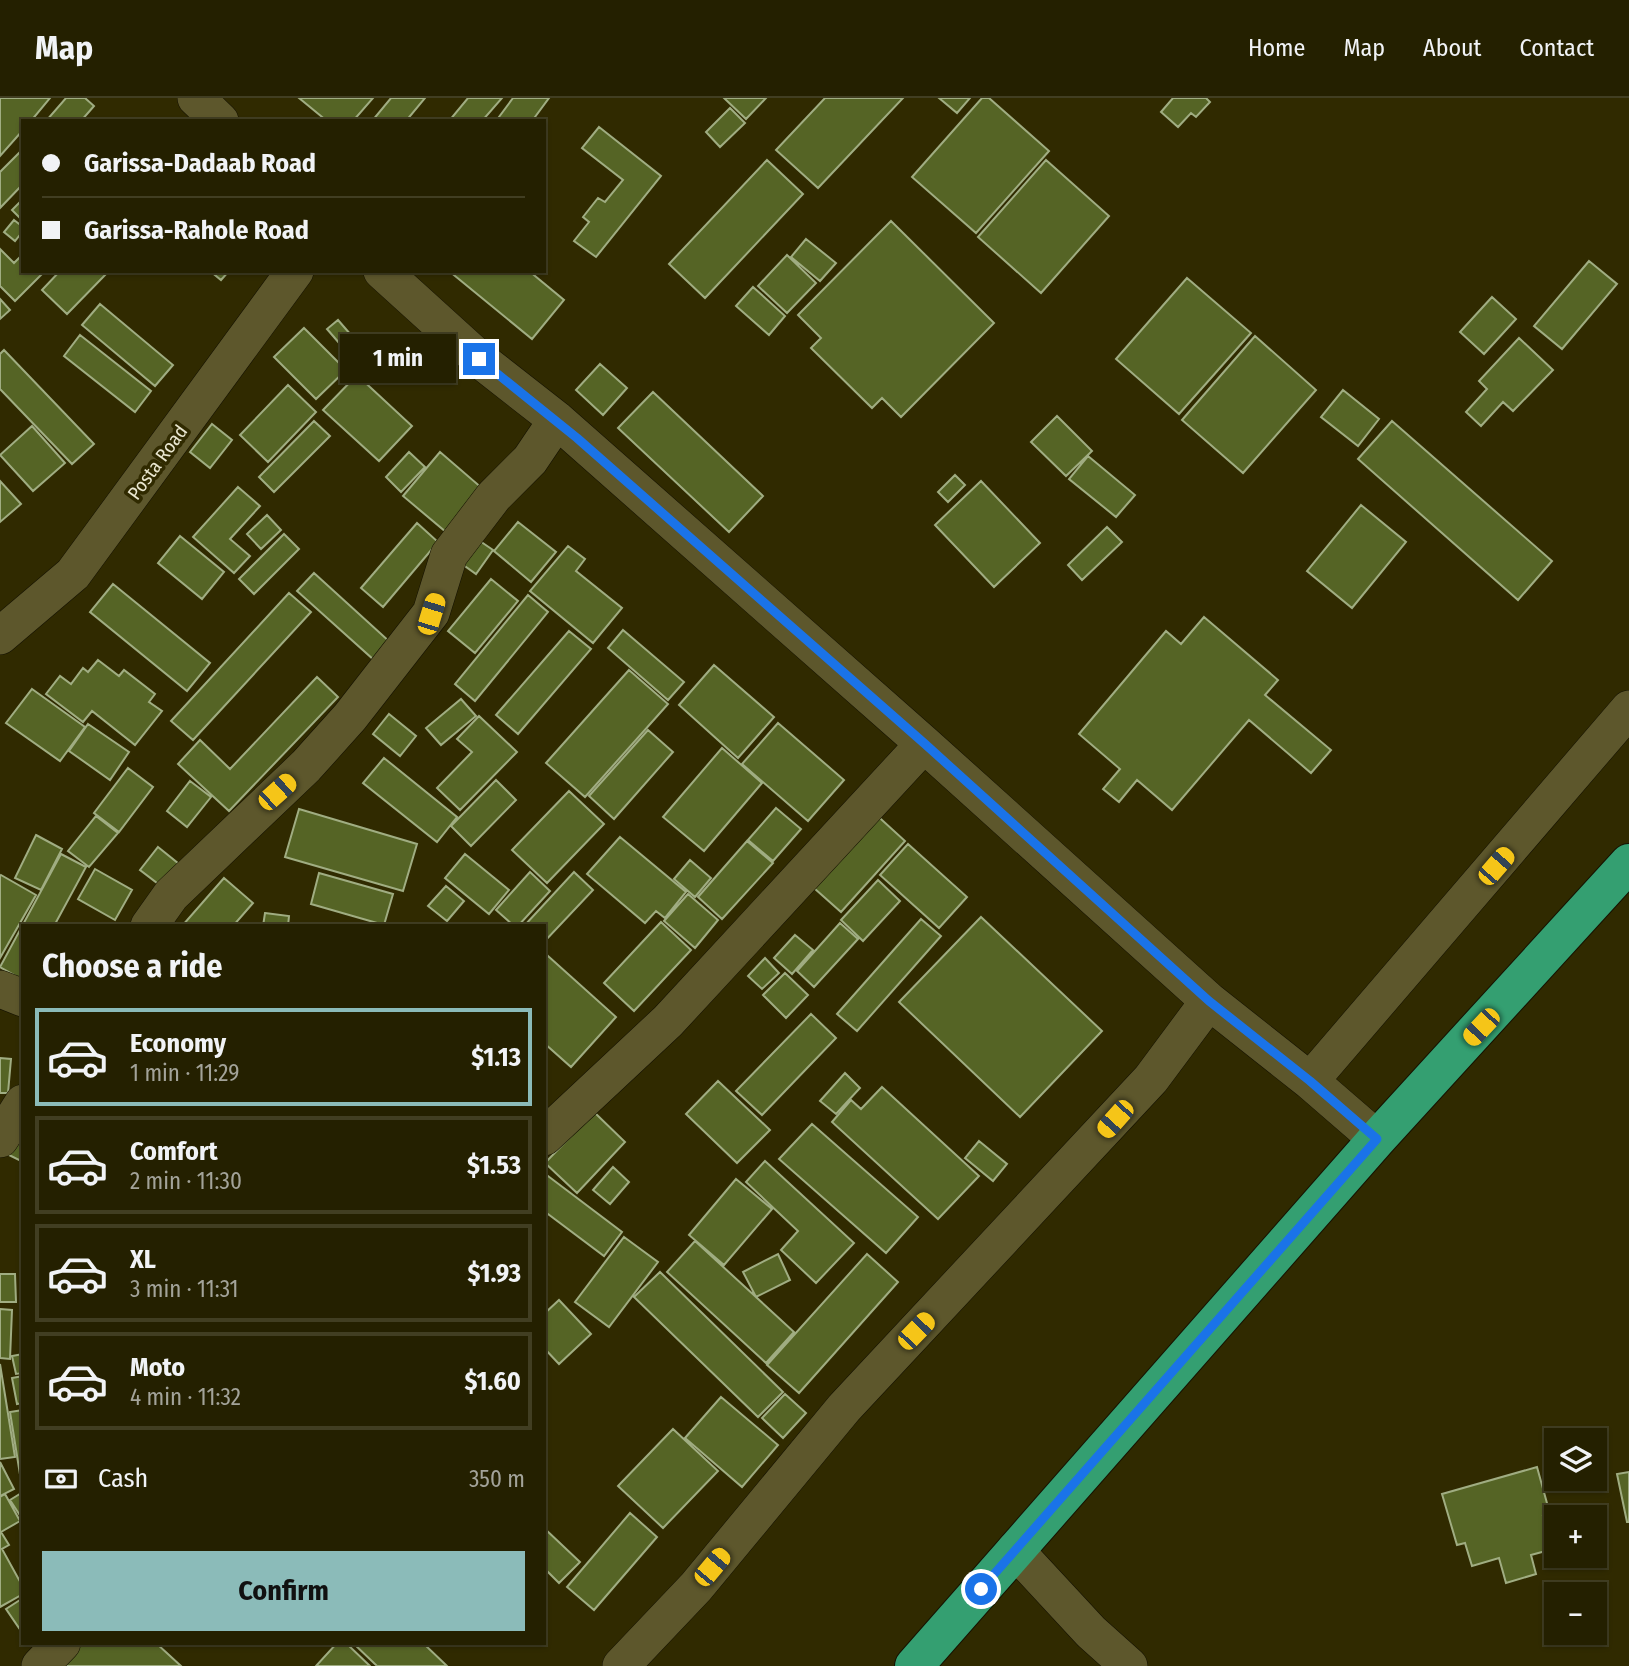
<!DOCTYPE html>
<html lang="en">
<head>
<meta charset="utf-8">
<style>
	:root { --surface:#242000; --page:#2c280a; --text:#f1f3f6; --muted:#a3a399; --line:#413e22; --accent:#8bbbb9 }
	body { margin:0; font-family:"Fira Sans Condensed",sans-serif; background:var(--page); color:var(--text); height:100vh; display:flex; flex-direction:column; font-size:26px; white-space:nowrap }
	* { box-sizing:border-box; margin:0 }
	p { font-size:23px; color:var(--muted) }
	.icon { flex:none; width:38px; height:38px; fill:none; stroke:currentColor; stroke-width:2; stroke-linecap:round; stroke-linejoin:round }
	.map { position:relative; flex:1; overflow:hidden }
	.panel { position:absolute; left:21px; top:826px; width:525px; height:721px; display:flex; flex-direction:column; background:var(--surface); border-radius:0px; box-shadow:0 2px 5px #0004,0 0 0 2px var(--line) }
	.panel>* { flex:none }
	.guide { position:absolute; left:21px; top:21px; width:525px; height:154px; border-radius:0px; box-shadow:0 2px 5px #0004,0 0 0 2px var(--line); display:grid; align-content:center; height:154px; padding:0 21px; background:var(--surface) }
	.controls { position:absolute; left:1544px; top:1330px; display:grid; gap:14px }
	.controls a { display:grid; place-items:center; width:63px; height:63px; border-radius:0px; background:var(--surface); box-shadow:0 2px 5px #0004,0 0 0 2px var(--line); font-size:35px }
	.end { position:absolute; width:32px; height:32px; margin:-16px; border:9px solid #1a73e8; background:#fff; box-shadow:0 0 0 4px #fff }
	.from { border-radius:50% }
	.bubble { position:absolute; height:49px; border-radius:0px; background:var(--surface); box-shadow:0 2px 5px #0004,0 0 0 2px var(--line); font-size:23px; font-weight:700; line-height:49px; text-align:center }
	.car { position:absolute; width:21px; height:42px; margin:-21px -10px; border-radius:9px; box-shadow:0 0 5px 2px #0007; background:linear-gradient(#f5c518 24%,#345 0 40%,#f5c518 0 76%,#345 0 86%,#f5c518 0) }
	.guide b { display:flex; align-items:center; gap:24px; height:66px; font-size:26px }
	.guide b+b { border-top:2px solid var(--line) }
	.guide i { width:18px; height:18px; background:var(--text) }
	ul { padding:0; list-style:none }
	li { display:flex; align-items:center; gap:21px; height:98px; margin:0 14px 10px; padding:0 7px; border:4px solid var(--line); border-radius:0px }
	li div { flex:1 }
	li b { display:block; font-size:26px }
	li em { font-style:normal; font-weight:700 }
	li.active { border-color:var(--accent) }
	li>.icon { width:63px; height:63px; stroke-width:1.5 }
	h2 { padding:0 21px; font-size:32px; line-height:84px }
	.pay { display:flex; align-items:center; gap:18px; height:77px; padding:0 21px; font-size:26px }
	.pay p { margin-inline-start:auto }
	.button { display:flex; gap:14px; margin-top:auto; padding:14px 21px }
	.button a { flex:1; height:80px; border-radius:0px; background:var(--accent); color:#111; font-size:28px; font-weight:700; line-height:80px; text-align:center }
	header { display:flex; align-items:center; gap:42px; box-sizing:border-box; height:98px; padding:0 35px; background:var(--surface); border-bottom:2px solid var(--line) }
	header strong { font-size:33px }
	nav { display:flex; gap:38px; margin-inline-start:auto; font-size:24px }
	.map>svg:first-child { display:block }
	.building { fill:#556425; stroke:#a0ad82; stroke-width:2 }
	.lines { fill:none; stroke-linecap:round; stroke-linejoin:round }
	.minor-casing { stroke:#151200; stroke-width:38 }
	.highway-casing { stroke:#151200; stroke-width:40 }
	.minor { stroke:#5d572c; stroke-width:37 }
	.highway { stroke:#349f71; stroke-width:38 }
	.route { stroke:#1a73e8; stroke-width:9 }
	.labels { text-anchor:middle; stroke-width:7; stroke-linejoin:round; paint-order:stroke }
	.street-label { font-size:19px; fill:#eae7d0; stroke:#302a00 }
</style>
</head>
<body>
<header>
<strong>Map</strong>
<nav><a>Home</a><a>Map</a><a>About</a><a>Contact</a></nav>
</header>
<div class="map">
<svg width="1629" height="1568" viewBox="0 0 1629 1568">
	<rect width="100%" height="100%" fill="#302a00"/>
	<path class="building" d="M0 0H50L31 23H23V32L0 58Z
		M66 0H85L94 8 81 23H46Z
		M299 0H373L353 23H327Z
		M391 0H425L406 23H372Z
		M468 0H502L482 23H449Z
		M513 0H549L532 23H496Z
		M724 0H766L746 21Z
		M825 0H903L818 90 776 52Z
		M939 0H970L957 15Z
		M982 0H989L1049 53 976 135 912 79Z
		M1173 0H1206L1210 4 1196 19 1191 15 1178 29 1161 14Z
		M730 10 745 25 720 49 706 34Z
		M599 29 661 78 596 159 574 143 589 124 583 119 598 100 605 104 623 82 582 50Z
		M23 51V86L0 110V74Z
		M767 62 803 96 705 200 669 166Z
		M1046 62 1109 118 1041 195 978 139Z
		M23 101V123L12 112Z
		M14 122 23 129V133L15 143 4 134Z
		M891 123 994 225 901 319 882 300 872 310 811 250 821 240 798 217Z
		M806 141 836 165 820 183 791 159Z
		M0 151 14 165 23 156V173H45L15 203 0 188Z
		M787 157 816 185 787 215 758 188Z
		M1589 163 1617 186 1562 251 1534 228Z
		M60 173H109L67 216 42 192Z
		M210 173H229L221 182Z
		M449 173H529L564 202 532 241Z
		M1187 180 1251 235 1179 316 1116 261Z
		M753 189 785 218 769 237 736 208Z
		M1492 199 1516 221 1484 256 1460 234Z
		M0 201 10 212 0 221Z
		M100 206 173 267 155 288 82 227Z
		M338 222 351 237 340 246 327 231Z
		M304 230 346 272 316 301 274 259Z
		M80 237 151 293 135 314 64 258Z
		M1255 238 1316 292 1243 375 1182 322Z
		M1519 240 1553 272 1513 313 1503 304 1481 328 1466 314 1487 291 1479 283Z
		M4 252 94 346 72 366 0 291V256Z
		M600 266 627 290 603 317 576 292Z
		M357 277 412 328 379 363 323 312Z
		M288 287 316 314 268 364 240 337Z
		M1343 292 1379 321 1358 348 1321 319Z
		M653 294 763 398 729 434 618 330Z
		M1057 318 1092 353 1066 378 1031 344Z
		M314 323 330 338 274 394 259 379Z
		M1392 323 1552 463 1518 502 1358 361Z
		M212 326 232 342 210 370 190 354Z
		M32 328 65 365 33 393 0 357Z
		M409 354 425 369 401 394 386 379Z
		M440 354 483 391 446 434 403 398Z
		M1088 358 1135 397 1116 419 1069 381Z
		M955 377 965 387 948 404 938 394Z
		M0 383 21 406 0 424Z
		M981 383 1040 445 994 489 935 427Z
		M238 389 260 408 230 441 250 458 234 475 193 439Z
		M1361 407 1406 444 1352 510 1307 473Z
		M267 417 281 432 261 451 247 436Z
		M518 424 556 454 531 484 494 453Z
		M417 425 438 444 383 509 361 490Z
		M1107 429 1122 444 1082 482 1068 467Z
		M284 436 299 451 254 496 239 481Z
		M471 437 493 452 476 476 455 461Z
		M180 438 224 474 202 501 158 465Z
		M568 448 585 461 576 473 622 510 593 545 530 493Z
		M314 475 391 545 374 562 297 493Z
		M491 481 518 503 475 555 448 533Z
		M113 486 210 565 187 593 90 514Z
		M289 495 311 514 193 642 171 623Z
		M528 497 548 514 475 603 455 586Z
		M1204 519 1278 582 1265 597 1331 652 1311 675 1249 622 1172 712 1137 682 1119 704 1103 691 1120 671 1079 636 1166 533 1181 546Z
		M623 532 684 584 668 602 608 550Z
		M569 533 591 551 518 636 496 617Z
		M98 562 119 578 124 572 155 596 149 604 162 613 135 647 92 613 83 624 46 596 60 578 71 586 83 570 88 574Z
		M714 567 774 619 738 660 679 607Z
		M629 572 668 606 585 699 546 665Z
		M317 579 338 599 229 713 178 666 200 642 230 671Z
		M32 591 85 629 60 663 6 625Z
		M461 601 476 618 441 647 426 630Z
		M389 616 416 638 400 658 373 636Z
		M479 618 517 654 460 712 437 690 472 654 457 641Z
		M778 625 844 682 808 723 742 666Z
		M88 626 129 654 110 682 69 653Z
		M648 632 673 654 614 721 589 698Z
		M722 650 762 685 704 753 663 719Z
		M384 660 457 719 437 744 363 685Z
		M128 670 153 689 119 734 94 715Z
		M496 682 516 702 471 748 451 728Z
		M190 683 211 699 187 729 167 713Z
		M569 693 604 726 547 785 512 752Z
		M776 710 801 731 773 763 748 742Z
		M299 711 417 746 403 793 285 759Z
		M871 712 905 743 841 814 806 783Z
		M96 718 118 735 89 769 68 753Z
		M36 737 62 751 41 792 15 780Z
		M620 739 686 794 665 820 656 813 645 825 587 776Z
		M747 743 773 765 722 821 698 799Z
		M908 746 967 799 939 830 880 777Z
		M158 749 179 766 161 788 140 772Z
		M61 756 86 769 54 828H23V882L0 869Z
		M465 756 509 792 489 816 445 780Z
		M690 762 711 780 695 799 674 781Z
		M95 771 132 792 115 822 78 801Z
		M530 774 550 793 518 828H514L496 812Z
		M574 774 593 792 544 844V828H524Z
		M319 775 393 796 384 827 311 806Z
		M1 777 36 797 0 860V778Z
		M224 780 253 805 233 828H182Z
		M878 782 900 803 863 843 841 822Z
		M446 788 464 803 447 823 428 808Z
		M688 796 718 822 695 850 664 823Z
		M265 815 289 818 288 828H263Z
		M981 819 1102 933 1020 1019 899 904Z
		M921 821 941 838 857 933 837 916Z
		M661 824 691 852 634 913 604 885Z
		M840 825 858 841 814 889 797 873Z
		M795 837 813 852 792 876 774 860Z
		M548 858 616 919 571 969 544 945V862Z
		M765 860 779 875 762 891 748 878Z
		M785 875 808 897 786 920 763 897Z
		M811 916 836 940 762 1017 736 993Z
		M0 960 11 961 8 995H0Z
		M845 975 860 990 836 1016 820 1003Z
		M718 983 770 1032 737 1065 686 1016Z
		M882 989 979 1078 938 1121 832 1024 851 1002 861 1011Z
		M594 1014 625 1044 577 1095 545 1065Z
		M812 1026 918 1119 886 1155 779 1061Z
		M23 1032V1064L9 1057Z
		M979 1043 1007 1066 993 1083 965 1060Z
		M765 1063 854 1145 816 1185 781 1152 798 1133 746 1084Z
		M613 1069 629 1084 610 1106 593 1092Z
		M544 1075 622 1134 604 1158 544 1113Z
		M736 1081 772 1111 724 1167 689 1137Z
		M624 1139 658 1164 609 1229 575 1204Z
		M695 1143 794 1234 766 1265 667 1174Z
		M778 1156 790 1182 756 1199 743 1174Z
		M867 1156 898 1184 799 1295 767 1267Z
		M660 1174 783 1294 758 1319 634 1199Z
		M0 1176H15L16 1204H0Z
		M559 1202 591 1236 559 1266 544 1250V1216Z
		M0 1211 12 1212 10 1261 0 1260Z
		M23 1256V1275L16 1276 12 1258Z
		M0 1266 15 1359 0 1361Z
		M23 1278V1305L17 1306 12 1280Z
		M785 1296 806 1315 783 1340 762 1320Z
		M721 1299 778 1347 742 1389 685 1340Z
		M23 1312V1389H22L10 1314Z
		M673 1331 718 1373 663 1430 618 1388Z
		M0 1364 14 1391 0 1398Z
		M1537 1369 1550 1416 1543 1418 1553 1451 1531 1457 1536 1476 1506 1485 1499 1460 1472 1468 1465 1445 1457 1447 1442 1396Z
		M1629 1374V1424H1627L1617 1376Z
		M23 1394V1422L10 1402Z
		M5 1396 20 1423 1 1434 9 1447 2 1451 23 1489V1496L0 1509V1399Z
		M630 1415 657 1439 594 1512 567 1489Z
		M544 1430 580 1464 559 1485 544 1470Z
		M23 1500V1527L19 1530 6 1511Z
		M80 1545H156L181 1568H59Z
		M337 1545H346L370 1568H316Z
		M353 1545H423L447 1568H377Z"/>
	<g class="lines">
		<g class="minor-casing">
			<path id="minor" d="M196 0 220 23
				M382 173 479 261 557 322 924 646 1209 903 1310 983 1377 1041
				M0 538 73 476 295 173
				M149 828 171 797 306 668 350 619 431 515 449 457 494 398 530 362 557 322
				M0 891 23 900
				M1310 983 1629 611
				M544 1039 668 923 924 646
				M0 1041 23 1005
				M1015 1452 1091 1534 1129 1568
				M40 1568 62 1545
				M621 1568 696 1489 844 1310 1151 981 1209 903"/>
		</g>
		<g class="highway-casing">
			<path id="highway" d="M914 1568 1377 1041 1629 765"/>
		</g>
		<use href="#minor" class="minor"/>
		<use href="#highway" class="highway"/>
	</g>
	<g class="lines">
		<path class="route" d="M479 261 577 340 925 646 1209 903 1310 983 1377 1041 981 1491"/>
	</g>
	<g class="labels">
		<g class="street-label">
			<text transform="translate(157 364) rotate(-54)" y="7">Posta Road</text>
		</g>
	</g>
</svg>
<div class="controls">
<a><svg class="icon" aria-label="layers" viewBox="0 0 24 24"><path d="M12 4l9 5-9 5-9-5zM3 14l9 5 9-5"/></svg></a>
<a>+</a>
<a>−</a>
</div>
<i class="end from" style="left:981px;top:1491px"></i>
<i class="end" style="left:479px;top:261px"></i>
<div class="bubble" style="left:340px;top:236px;width:116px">1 min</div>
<i class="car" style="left:431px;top:516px;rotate:17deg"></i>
<i class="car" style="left:277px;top:694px;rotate:48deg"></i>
<i class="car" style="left:1496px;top:768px;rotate:41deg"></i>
<i class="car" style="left:1481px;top:929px;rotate:223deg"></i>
<i class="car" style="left:1115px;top:1021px;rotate:222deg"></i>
<i class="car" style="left:916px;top:1233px;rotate:44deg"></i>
<i class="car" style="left:712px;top:1469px;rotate:40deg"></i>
<div class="guide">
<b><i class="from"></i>Garissa-Dadaab Road</b>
<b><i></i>Garissa-Rahole Road</b>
</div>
<section class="panel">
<h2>Choose a ride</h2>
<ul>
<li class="active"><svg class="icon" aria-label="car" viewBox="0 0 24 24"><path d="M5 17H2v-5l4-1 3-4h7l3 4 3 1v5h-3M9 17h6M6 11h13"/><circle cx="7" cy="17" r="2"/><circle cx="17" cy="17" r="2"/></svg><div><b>Economy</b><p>1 min · 11:29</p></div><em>$1.13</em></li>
<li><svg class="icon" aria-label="car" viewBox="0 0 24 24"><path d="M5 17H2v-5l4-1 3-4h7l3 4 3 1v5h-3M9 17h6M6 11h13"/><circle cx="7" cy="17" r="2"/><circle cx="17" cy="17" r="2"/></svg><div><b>Comfort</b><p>2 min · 11:30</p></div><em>$1.53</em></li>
<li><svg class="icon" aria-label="car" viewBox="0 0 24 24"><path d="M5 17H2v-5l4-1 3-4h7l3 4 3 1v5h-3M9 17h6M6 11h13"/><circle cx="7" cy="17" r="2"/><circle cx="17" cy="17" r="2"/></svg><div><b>XL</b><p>3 min · 11:31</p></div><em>$1.93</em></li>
<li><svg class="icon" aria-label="car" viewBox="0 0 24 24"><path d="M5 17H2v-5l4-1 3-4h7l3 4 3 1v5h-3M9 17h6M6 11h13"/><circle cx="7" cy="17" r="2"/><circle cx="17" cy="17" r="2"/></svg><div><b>Moto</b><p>4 min · 11:32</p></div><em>$1.60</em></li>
</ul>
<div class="pay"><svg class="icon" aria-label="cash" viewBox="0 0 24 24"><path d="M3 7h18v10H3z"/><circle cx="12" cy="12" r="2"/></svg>Cash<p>350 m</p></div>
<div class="button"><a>Confirm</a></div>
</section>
</div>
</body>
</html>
